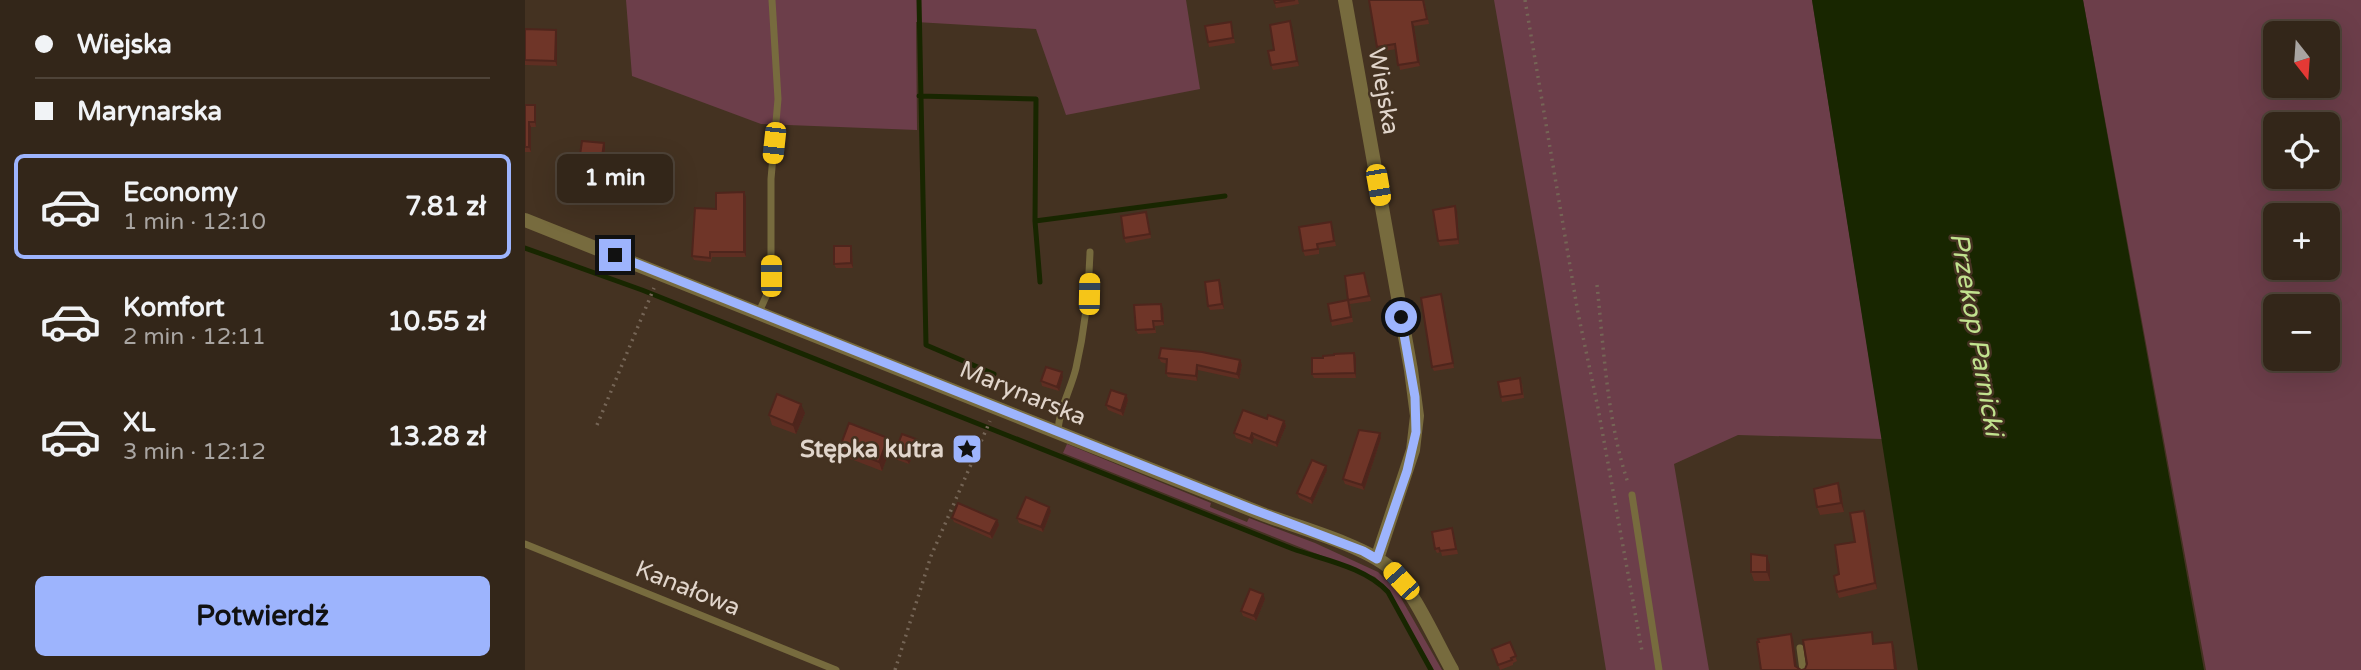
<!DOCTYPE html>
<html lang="pl">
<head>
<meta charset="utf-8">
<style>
	:root { --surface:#332619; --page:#3e3226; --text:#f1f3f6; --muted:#a9a5a2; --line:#4e4338; --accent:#9db4fd }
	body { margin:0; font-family:"Varela Round",sans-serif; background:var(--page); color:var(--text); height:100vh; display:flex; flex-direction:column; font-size:26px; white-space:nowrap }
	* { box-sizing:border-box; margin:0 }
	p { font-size:23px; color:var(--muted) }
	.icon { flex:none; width:38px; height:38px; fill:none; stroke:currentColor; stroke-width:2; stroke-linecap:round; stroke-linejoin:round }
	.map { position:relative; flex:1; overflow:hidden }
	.side { display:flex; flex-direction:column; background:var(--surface); width:525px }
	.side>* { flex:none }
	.banner { display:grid; align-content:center; height:154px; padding:0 35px; background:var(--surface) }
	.needle { width:46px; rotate:163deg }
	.buttons { position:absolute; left:1738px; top:21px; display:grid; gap:14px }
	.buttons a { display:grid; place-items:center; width:77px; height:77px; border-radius:10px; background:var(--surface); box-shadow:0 7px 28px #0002,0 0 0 2px var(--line); font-size:35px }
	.end { position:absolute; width:32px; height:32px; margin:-16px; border:9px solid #9db4fd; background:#111; box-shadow:0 0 0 4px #111 }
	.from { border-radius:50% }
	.bubble { position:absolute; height:49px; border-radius:10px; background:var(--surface); box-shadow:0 7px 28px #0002,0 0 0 2px var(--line); font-size:23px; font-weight:800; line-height:49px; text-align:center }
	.car { position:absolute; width:21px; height:42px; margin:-21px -10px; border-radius:9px; box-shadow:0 0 5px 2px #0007; background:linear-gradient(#f5c518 24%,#345 0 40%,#f5c518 0 76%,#345 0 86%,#f5c518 0) }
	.banner b { display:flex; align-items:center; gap:24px; height:66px; font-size:26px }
	.banner b+b { border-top:2px solid var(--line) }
	.banner i { width:18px; height:18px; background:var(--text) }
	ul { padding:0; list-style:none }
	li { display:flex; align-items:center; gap:21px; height:105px; margin:0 14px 10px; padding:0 21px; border:4px solid transparent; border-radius:10px }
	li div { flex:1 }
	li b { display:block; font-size:26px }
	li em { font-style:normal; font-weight:800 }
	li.selected { border-color:var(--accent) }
	li>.icon { width:63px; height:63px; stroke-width:1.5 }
	.action { display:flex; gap:14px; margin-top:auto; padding:14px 35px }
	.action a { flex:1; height:80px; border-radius:10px; background:var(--accent); color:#111; font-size:28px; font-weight:800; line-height:80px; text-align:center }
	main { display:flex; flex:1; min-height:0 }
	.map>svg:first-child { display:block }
	.green { fill:#6c3e4a; fill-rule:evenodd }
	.water { fill:#182600 }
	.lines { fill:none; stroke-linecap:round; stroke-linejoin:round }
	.stream { stroke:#182600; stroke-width:5 }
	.path { stroke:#756556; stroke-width:3.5; stroke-dasharray:2 5; stroke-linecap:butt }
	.service { stroke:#776b3e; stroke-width:7 }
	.minor { stroke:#776b3e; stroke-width:14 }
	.wall { fill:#5f2e22 }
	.shaded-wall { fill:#4e251c }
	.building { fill:#6f3528; stroke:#4e251c; stroke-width:2 }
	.route { stroke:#9db4fd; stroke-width:9 }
	.labels { text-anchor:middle; stroke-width:5; stroke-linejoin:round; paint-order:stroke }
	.street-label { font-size:24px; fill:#e1d5cb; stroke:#443221 }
	.poi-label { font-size:24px; font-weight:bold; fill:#e1d5cb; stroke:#443221; text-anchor:end }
	.water-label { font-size:26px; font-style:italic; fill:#c1e28e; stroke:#443221 }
</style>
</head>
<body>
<main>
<section class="side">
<div class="banner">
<b><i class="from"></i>Wiejska</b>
<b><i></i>Marynarska</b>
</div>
<ul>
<li class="selected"><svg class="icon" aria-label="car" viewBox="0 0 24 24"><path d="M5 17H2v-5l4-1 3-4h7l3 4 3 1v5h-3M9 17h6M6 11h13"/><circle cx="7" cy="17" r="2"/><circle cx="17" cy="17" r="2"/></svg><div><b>Economy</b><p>1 min · 12:10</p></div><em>7.81 zł</em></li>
<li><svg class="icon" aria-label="car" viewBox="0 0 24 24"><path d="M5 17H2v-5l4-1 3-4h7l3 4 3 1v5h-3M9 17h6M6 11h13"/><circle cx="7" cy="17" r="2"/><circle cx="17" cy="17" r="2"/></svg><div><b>Komfort</b><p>2 min · 12:11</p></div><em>10.55 zł</em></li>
<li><svg class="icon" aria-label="car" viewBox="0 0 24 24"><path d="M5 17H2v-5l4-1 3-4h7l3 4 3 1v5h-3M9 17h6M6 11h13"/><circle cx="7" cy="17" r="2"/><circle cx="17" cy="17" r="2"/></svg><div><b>XL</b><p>3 min · 12:12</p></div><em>13.28 zł</em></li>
</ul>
<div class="action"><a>Potwierdź</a></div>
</section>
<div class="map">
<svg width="1836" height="670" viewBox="0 0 1836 670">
	<rect width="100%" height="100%" fill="#443221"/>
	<path class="green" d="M101 0H661L675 89 541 115 511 29 391 22 392 130 236 124 107 76Z
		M969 0H1287L1357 439 1213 435 1149 464 1184 670H1081L1015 264Z
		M1558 0H1836V670H1681ZM1750 33H1802V86H1750ZM1750 124H1802V177H1750ZM1802 215V268H1750V215ZM1802 306V359H1750V306Z
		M542 444 686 503 685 507 722 522 724 518 790 543 853 572 872 591 917 670H909L862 589 850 577 538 453Z"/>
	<path class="water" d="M1287 0H1558L1679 670H1393Z"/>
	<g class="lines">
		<path class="stream" d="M394 0 401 345 469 374
			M394 96 511 99 510 221 700 196
			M510 221 515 282
			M0 248 117 290 768 549C799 560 840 567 863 592L906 670"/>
		<path class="path" d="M1000 0 1053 313 1073 408 1117 651
			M1072 285C1079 351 1082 420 1103 483
			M72 425 129 288
			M370 670 406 556 465 421"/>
		<path class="service" d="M234 312 243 292 246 276V179L253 99 247 0
			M533 431C534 409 546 389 551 368 560 329 564 292 565 252
			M1107 495 1134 670
			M0 544 311 670
			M1275 648 1278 670"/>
		<path class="minor" d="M820 0 886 370 892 416 888 450 852 559
			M0 220 740 515C773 527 840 546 865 568 889 591 910 640 927 670"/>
	</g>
	<path class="wall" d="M749 0H773L774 4 751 8Z
		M844 0H899L904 24 889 26 895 66 875 70 871 49 854 52Z
		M765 21 774 66 748 70 746 65 749 50Z
		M706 22 710 43 684 47 683 42Z
		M0 29 31 30 32 34V66L0 65Z
		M0 105H10L11 110V127H6V152H0Z
		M79 143 80 147 79 162 57 159 55 155Z
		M221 197V257H187L186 262 169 260 167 256 191 209Z
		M930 206 932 211 934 244 915 246 913 241Z
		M621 212 626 238 601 243 599 238Z
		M806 222 811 246 794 248V254L780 256 778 251Z
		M326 246 327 251 328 268H311L309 264Z
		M839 273 846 301 825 304 828 322 807 326 806 321 823 300Z
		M694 280 696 285 699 309 685 310 683 306Z
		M916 294 929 368 909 371 907 367Z
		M636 304 638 308 639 325 630 326 631 333 613 334 611 330Z
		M829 353 831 358V378H789L787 374 798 358Z
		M634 358 715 360 717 365 714 379 673 370 672 381 643 377 641 373 642 364 636 362Z
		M538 377 534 391 517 386 516 381Z
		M997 383 999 398 977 402 976 397Z
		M601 395 603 400 598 416 583 410 581 405Z
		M280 413 271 434 247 425 244 415Z
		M759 421 761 426 752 447 729 438 727 444 711 438 709 433Z
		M856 438 839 490 820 484 818 479Z
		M392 444 384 464 370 459 369 454Z
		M315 447H366L357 471 318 456Z
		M802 470 787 504 774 498 772 493Z
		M1316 491 1319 512 1295 515 1292 507Z
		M526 511 518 532 494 523 492 518Z
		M1339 511 1341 516 1352 589 1314 598 1312 592 1330 542Z
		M427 518 472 520 474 525 467 539 429 522Z
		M927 528 933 554 917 556 916 552 912 553 910 549Z
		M1245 565V581H1229L1226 572Z
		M740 599 731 621 718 616 716 611Z
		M985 642 992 661 988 663V665L975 670 967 649Z"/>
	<path class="shaded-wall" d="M765 21 767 26 774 66 772 61Z
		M887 22 889 26 895 66 893 62Z
		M31 30 32 34V66L30 61Z
		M10 105 11 110V127L10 122Z
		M4 122 6 127V152L4 147Z
		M79 143 80 147 79 162 77 157Z
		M219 192 221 197V257L219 252Z
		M930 206 932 211 934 244 933 239Z
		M326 246 327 251 328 268 326 263Z
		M694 280 696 285 699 309 697 304Z
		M916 294 918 299 929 368 928 363Z
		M636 304 638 308 639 325 637 321Z
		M829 353 831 358V378L830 373Z
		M715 360 717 365 714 379 712 374Z
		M672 365 673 370 672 381 671 376Z
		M537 372 538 377 534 391 532 387Z
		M601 395 603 400 598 416 596 411Z
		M276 404 280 413 271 434 268 425Z
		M759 421 761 426 752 447 751 443Z
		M727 433 729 438 727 444 725 439Z
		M855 433 856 438 839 490 837 485Z
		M363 438 366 447 357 471 354 462Z
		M391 439 392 444 384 464 382 460Z
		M801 466 802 470 787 504 786 499Z
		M1313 483 1316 491 1319 512 1316 503Z
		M524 507 526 511 518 532 516 527Z
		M1339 511 1341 516 1352 589 1350 583Z
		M472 520 474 525 467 539 465 534Z
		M1242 556 1245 565V581L1242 572Z
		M738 594 740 599 731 621 729 616Z
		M1266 634 1268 639 1272 670 1270 666Z
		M1367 642 1369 647 1372 670H1370Z"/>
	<path class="building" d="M749 0H770L750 3Z
		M844 0H898L902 19 887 22 893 62 873 65 870 44 852 47Z
		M765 21 772 61 746 65 743 51 749 50 745 25Z
		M706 22 708 38 683 42 680 26Z
		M0 29 31 30 30 61 0 60Z
		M0 105H10V122H4V147H0Z
		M57 141 79 143 77 157 55 155Z
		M219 192V252H185V258L167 256 170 208 191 209V193Z
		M930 206 933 239 913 241 908 210Z
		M621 212 625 234 599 238 596 216Z
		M806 222 809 241 792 244 793 249 778 251 774 227Z
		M309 246H326V263L309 264Z
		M839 273 844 296 823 300 820 276Z
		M694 280 697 304 683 306 680 282Z
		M916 294 928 363 907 367 896 298Z
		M823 300 826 317 806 321 803 304Z
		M636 304 637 321H628L629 329 611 330 609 305Z
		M636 348 677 352 715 360 712 374 672 365 671 376 641 373 642 359 634 358Z
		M829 353 830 373 787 374V358H798V356L809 355V354Z
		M521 367 537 372 532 387 516 381Z
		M995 378 997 394 976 397 973 382Z
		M586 390 601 395 596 411 581 405Z
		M252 394 276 404 268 425 244 415Z
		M718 410 742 419 743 415 759 421 751 443 727 433 725 439 709 433Z
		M324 423 363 438 354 462 315 447Z
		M834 430 855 433 837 485 818 479Z
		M377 434 391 439 382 460 369 454Z
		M787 460 801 466 786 499 772 493Z
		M1313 483 1316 503 1292 507 1289 489Z
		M501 497 524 507 516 527 492 518Z
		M433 503 472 520 465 534 427 518Z
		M1339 511 1350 583 1312 592 1309 576 1314 574 1310 545 1330 542 1325 513Z
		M927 528 931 549 915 551 914 548 910 549 907 532Z
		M1226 554 1242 556V572H1226Z
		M725 589 738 594 729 616 716 611Z
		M1347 632 1348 644 1367 642 1370 670H1277L1280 669 1282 664 1278 640Z
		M1266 634 1270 666 1276 670H1236L1232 642H1234L1233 639Z
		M985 642 991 656 986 658 987 660 973 665 967 649Z"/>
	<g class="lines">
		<path class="route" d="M90 255 724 508 838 551 852 559 882 471 891 432 890 397 876 317"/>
	</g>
	<defs>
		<g id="sight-square" transform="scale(1.575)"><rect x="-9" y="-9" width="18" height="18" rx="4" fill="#9db4fd" stroke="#443221"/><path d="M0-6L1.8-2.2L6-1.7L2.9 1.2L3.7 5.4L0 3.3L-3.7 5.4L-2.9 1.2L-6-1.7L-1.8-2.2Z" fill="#111"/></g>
	</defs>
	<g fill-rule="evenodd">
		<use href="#sight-square" x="442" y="449"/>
	</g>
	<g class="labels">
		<g class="street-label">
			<text transform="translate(859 91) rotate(80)" y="8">Wiejska</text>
			<text transform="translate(498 393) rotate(22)" y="8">Marynarska</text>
			<text transform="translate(163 588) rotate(22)" y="8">Kanałowa</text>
		</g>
		<g class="poi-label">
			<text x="419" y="457">Stępka kutra</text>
		</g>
		<g class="water-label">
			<text transform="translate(1452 334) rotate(80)" y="9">Przekop Parnicki</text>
		</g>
	</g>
</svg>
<div class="buttons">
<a><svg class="needle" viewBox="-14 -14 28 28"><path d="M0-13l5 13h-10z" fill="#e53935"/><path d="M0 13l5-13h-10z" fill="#a9a5a2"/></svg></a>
<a><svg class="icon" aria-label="locate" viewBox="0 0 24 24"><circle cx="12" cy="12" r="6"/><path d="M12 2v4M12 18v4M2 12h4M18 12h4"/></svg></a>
<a>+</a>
<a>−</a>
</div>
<i class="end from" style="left:876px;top:317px"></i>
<i class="end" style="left:90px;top:255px"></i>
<div class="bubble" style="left:32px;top:154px;width:116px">1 min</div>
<i class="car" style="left:249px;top:143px;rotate:186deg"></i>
<i class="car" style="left:853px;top:185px;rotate:170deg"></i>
<i class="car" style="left:246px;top:276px;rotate:0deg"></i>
<i class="car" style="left:564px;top:294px;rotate:1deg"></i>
<i class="car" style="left:876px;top:581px;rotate:318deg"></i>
</div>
</main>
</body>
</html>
